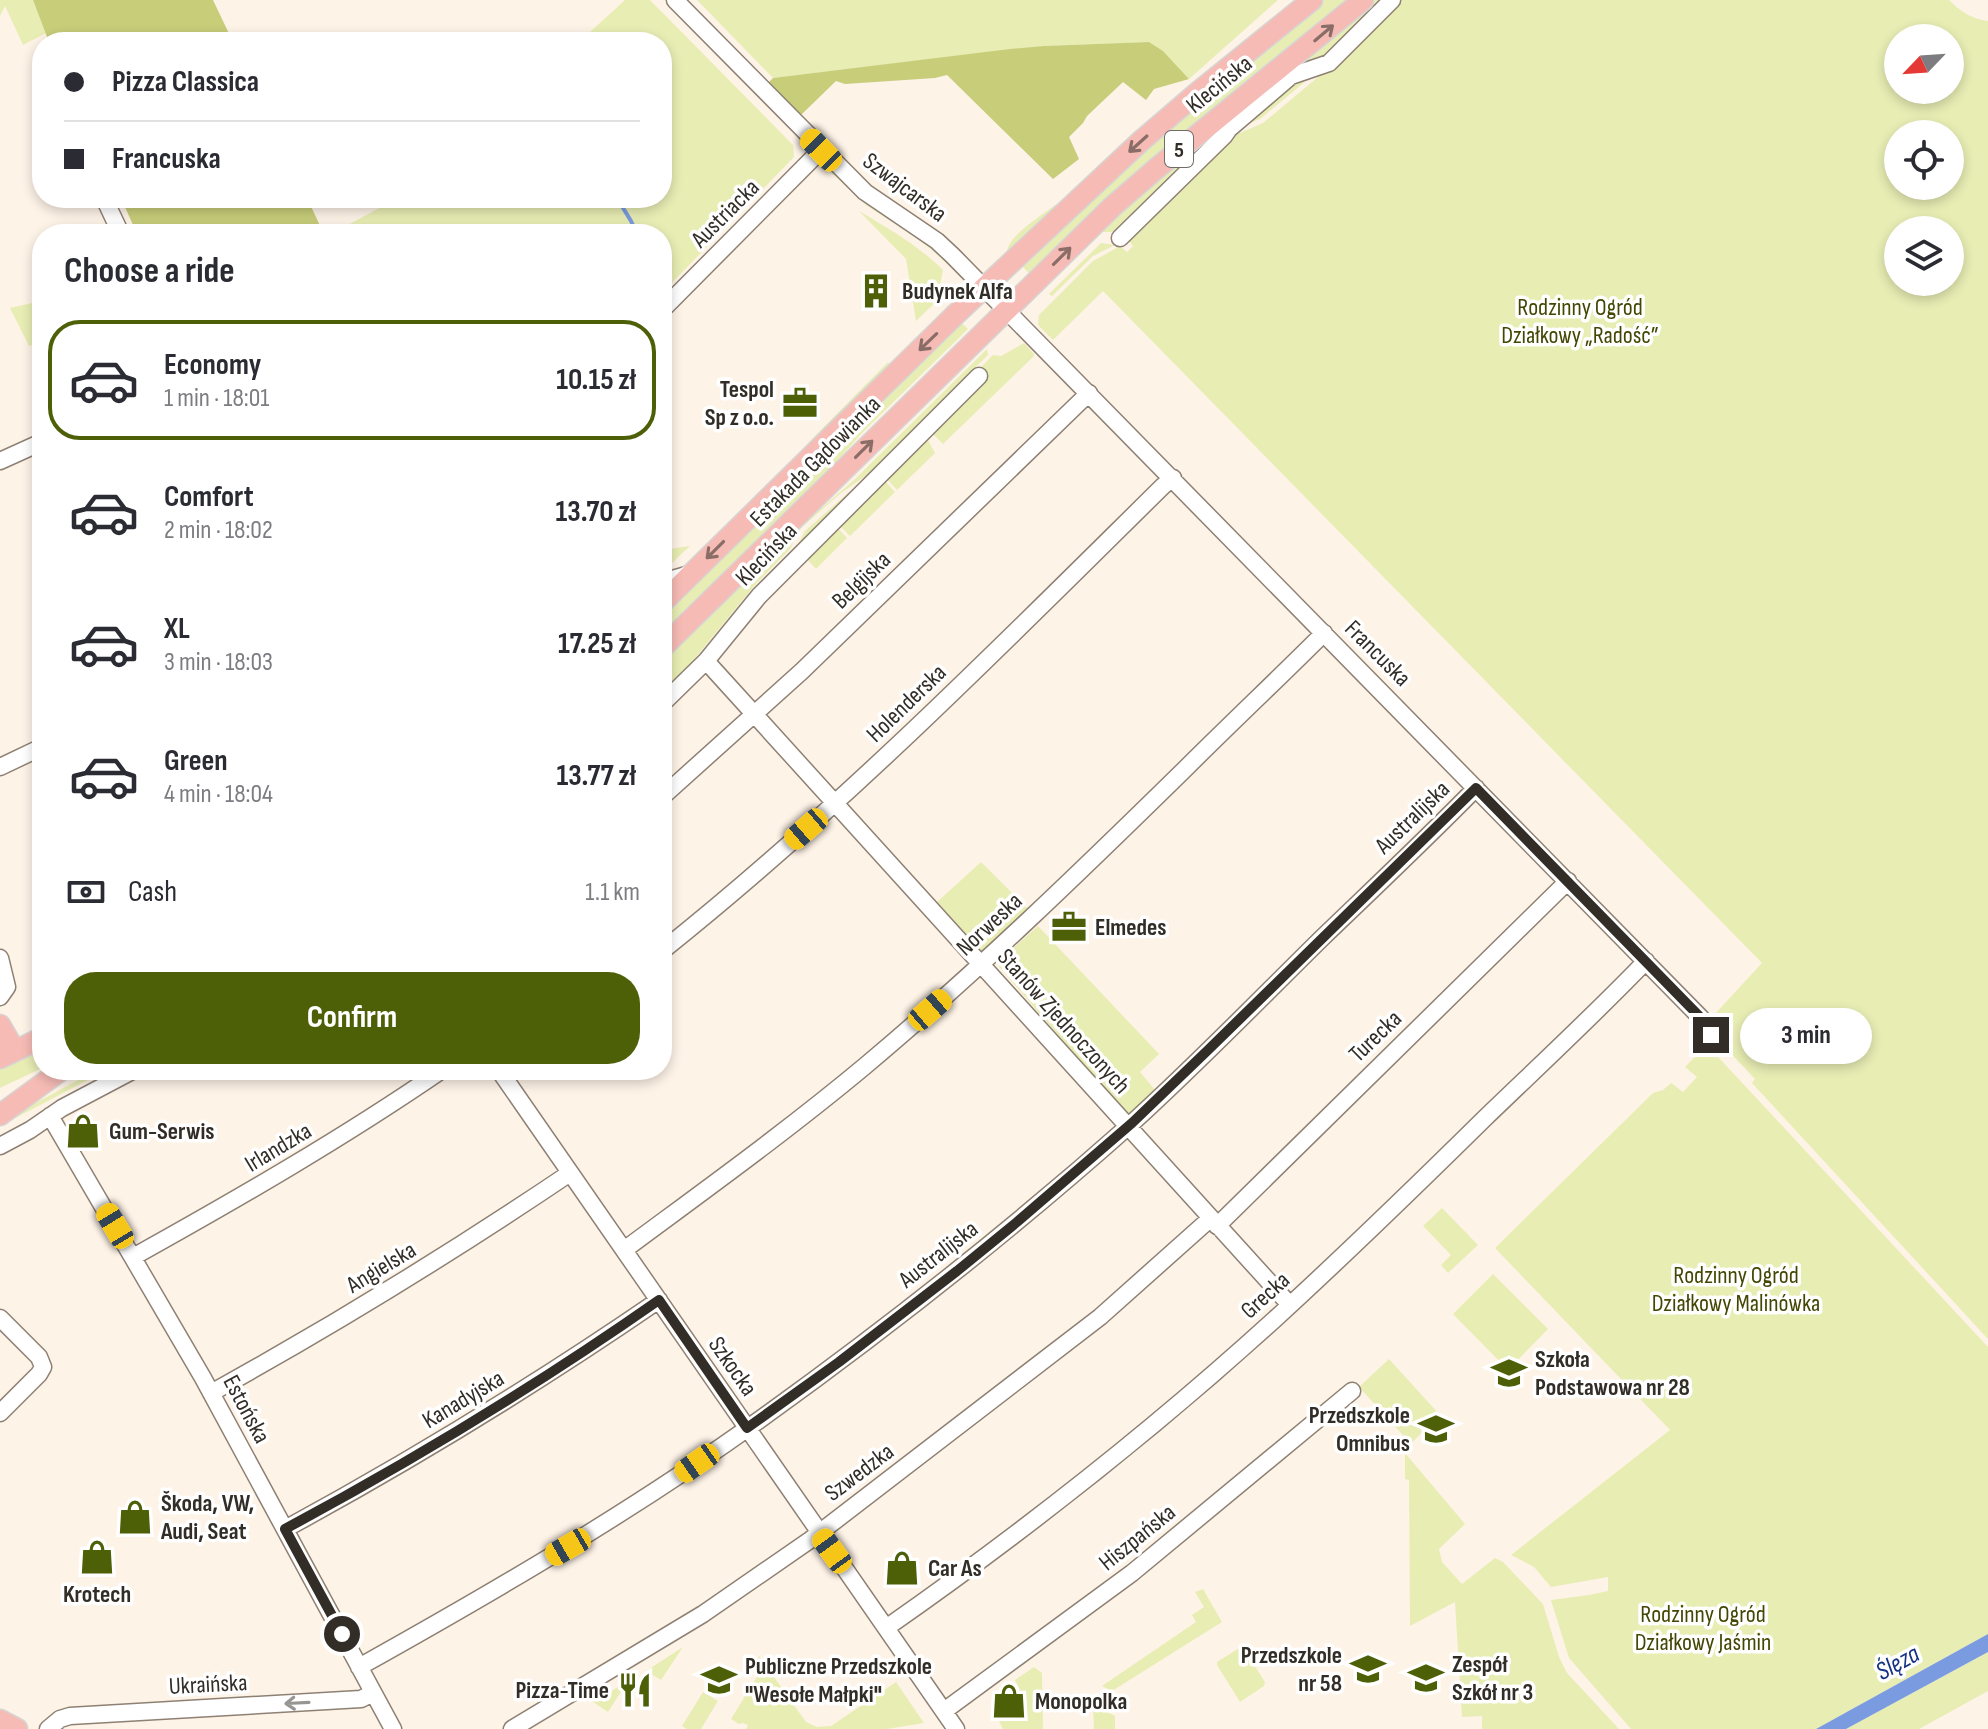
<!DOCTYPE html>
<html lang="en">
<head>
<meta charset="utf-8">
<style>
	:root { --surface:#fff; --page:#f2f2f3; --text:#2b2b33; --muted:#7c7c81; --line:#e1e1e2; --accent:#4d6008 }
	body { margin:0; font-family:"Sofia Sans Condensed",sans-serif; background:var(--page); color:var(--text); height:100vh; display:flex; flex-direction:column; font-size:30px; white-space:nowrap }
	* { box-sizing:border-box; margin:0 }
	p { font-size:26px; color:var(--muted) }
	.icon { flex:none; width:44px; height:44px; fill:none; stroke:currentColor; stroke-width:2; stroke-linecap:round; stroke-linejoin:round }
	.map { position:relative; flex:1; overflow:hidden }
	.drawer { position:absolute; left:32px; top:224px; width:640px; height:856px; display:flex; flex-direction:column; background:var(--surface); border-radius:32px; box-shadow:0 4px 12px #0003 }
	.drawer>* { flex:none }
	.banner { position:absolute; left:32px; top:32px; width:640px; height:176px; border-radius:32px; box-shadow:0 4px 12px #0003; display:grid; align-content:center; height:176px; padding:0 32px; background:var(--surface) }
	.needle { width:52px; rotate:245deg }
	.fabs { position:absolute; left:1884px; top:24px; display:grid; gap:16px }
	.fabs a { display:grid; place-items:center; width:80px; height:80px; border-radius:50%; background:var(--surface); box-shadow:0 4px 12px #0003; font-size:40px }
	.end { position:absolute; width:36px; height:36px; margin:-18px; border:10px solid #322d27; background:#fff; box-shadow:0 0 0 4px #fff }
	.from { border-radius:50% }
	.bubble { position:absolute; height:56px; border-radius:28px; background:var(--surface); box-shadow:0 4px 12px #0003; font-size:26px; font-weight:700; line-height:56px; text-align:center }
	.car { position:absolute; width:24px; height:48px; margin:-24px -12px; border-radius:10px; box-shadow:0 0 6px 2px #0007; background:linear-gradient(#f5c518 24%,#345 0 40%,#f5c518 0 76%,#345 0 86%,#f5c518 0) }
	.banner b { display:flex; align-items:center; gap:28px; height:76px; font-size:30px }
	.banner b+b { border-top:2px solid var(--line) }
	.banner i { width:20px; height:20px; background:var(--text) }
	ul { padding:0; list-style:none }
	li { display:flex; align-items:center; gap:24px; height:120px; margin:0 16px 12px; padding:0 16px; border:4px solid transparent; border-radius:32px }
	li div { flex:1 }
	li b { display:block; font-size:30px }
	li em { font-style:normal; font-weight:700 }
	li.current { border-color:var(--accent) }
	li>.icon { width:72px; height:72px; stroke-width:1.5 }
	h2 { padding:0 32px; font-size:36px; line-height:96px }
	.pay { display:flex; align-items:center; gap:20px; height:88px; padding:0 32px; font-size:30px }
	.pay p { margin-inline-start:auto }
	.cta { display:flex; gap:16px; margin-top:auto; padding:16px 32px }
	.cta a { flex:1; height:92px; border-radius:32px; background:var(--accent); color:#fff; font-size:32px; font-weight:700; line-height:92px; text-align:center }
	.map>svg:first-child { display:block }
	.green { fill:#e8edb4; fill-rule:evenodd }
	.forest { fill:#c7cd79 }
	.water { fill:#7b9be0 }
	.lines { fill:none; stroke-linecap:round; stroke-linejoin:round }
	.stream { stroke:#7b9be0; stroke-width:4 }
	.minor-casing { stroke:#8e8173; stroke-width:19 }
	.major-casing { stroke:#d6d5d4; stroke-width:23 }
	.minor { stroke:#fff; stroke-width:16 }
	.major { stroke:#f6bbb5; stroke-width:20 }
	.oneway { stroke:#8a6d67 }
	.oneway2 { stroke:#989693 }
	.route { stroke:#322d27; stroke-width:10 }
	.labels { text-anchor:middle; stroke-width:7; stroke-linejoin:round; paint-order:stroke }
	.shield { fill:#fff; stroke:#706c68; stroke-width:2 }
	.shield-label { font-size:22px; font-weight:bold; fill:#322d27 }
	.street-label { font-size:24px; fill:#322d27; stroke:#fff }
	.poi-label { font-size:24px; font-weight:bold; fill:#322d27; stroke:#fff; text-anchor:start }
	.park-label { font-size:24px; fill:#444603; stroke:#fff }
	.water-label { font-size:26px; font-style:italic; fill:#153382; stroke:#fff }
</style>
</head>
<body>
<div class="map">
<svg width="1988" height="1729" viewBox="0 0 1988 1729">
	<rect width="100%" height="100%" fill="#fef3e7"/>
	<path class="green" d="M0 0H33L46 33 23 45 5 6 0 16Z
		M625 0H650L793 145 794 157 662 293V234H331L398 198H662V42H579Z
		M697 0H1278L1189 79 1163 51 1149 42 1044 46 773 78Z
		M1324 0H1351L1031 275 1023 267 1091 201 1206 95Z
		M1374 0H1384L1322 60 1118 232H1102L1133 199 1313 53Z
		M1398 0H1949C1960 11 1972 19 1988 21V1339L1752 1083 1755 1079 1721 1043 1724 1034 1716 1025 1714 1015 1762 963 1103 291 1053 340 1038 325 1039 315 1093 261 1120 246 1127 252 1133 246 1127 239 1233 136 1263 123 1324 72ZM1898 38H1950V90H1898ZM1898 134H1950V186H1898ZM1898 230H1950V282H1898Z
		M1318 71 1260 119 1230 131 1288 82Z
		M816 165H825L830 167 926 240 959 271 957 273 932 250 914 236 866 205 826 168Z
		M1055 205H1057L1008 252 1007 250C1011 234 1041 216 1055 205Z
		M859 211C889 229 918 245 943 270L937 301 916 321 906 259Z
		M1101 243 1115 245 1093 256 1052 296 1049 294Z
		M41 301 42 303 41 362 32 345 29 346 10 308Z
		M960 321 968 329 864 431 795 507 662 638V613Z
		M1024 343 1034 354V356L943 444 933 434V431L977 371 993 355 1001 356Z
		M987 349 988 355 867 475 841 493 801 528 790 549 755 585 691 663 662 690V660L803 524 854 480Z
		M888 362 889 363 881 375 806 445Z
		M924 440H928L935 453 897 490 886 478Z
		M884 480 895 492 850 536 839 525Z
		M858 487 796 548 805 531 848 493Z
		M837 527 847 538 816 569 807 559V556Z
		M690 546 673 562 662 567V550Z
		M981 862 1029 910 991 945 980 952 937 902Z
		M1038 926 1159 1054 1140 1072 1155 1090 1127 1115 996 963Z
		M1707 1045 1988 1347V1634L1816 1729H1631L1569 1658 1551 1600 1589 1595 1608 1591V1577L1551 1587 1534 1567 1511 1555 1670 1430 1495 1248 1653 1093 1663 1090 1671 1083 1683 1092 1697 1077 1685 1067Z
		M42 1049V1068L0 1088V1068Z
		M97 1070H107L0 1126V1122Z
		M1442 1208 1478 1245 1448 1273 1441 1265 1451 1255 1423 1226Z
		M1493 1274 1548 1329 1508 1370 1453 1314Z
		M1389 1359 1439 1414 1411 1444 1359 1387Z
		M1405 1453 1465 1524 1439 1549 1442 1562 1462 1584 1495 1558 1503 1562 1543 1604 1559 1657 1567 1673 1619 1729H1482V1716L1462 1717 1455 1602 1410 1626 1409 1480 1405 1479Z
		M1203 1589 1222 1622 1112 1691 1102 1686 1196 1622 1192 1615 1204 1607 1195 1592Z
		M683 1647 661 1680 646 1671Z
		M1241 1647 1244 1649 1265 1682 1264 1686 1240 1702 1217 1665V1662Z
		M1988 1652V1691L1919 1729H1846Z
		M759 1656 806 1722 817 1727 831 1726 896 1682 924 1723 887 1729H746L748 1725 743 1723 739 1724 731 1719 763 1667 755 1662Z
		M1034 1667 1042 1673 1043 1729H1003L999 1721 1027 1704 1015 1680Z
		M628 1681 608 1712 593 1702Z
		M703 1692 718 1701 701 1729H687L682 1726Z
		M1093 1705 1115 1716V1729H1094Z"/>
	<path class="forest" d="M33 0H213L233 42H49Z
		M1149 42 1163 51 1189 79 1154 89 1146 100 1123 82 1087 116 1083 123 1069 137 1079 159 1053 179 947 75 935 78 845 84 836 81 802 114H796L767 84 773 78 1010 49 1044 46Z
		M121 198H307L324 234H137Z"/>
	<path class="water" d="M1988 1634V1652L1846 1729H1816Z"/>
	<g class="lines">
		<path class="stream" d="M617 198 631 221 637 234"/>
		<g class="minor-casing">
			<path id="minor" d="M675 0 865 192 937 241 952 255 1700 1017 1706 1024 1711 1035
				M104 198 121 234
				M1120 238 1224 136 1229 129 1291 76 1329 63 1392 0
				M662 310 821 150
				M0 461 42 442
				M662 582 690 574
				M706 661 1290 1305
				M662 704 706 661 759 596 979 376
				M0 767 42 747
				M662 797 802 671 1089 393
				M662 951C840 809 1001 646 1163 486L1173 478
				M0 958 7 987 0 997
				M499 1070 956 1729
				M50 1116 203 1378 393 1729
				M0 1146 30 1130 62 1108 134 1070
				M1217 1226 1568 881
				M624 1250C705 1190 787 1131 865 1066 977 972 1081 871 1185 769 1231 723 1278 679 1324 633
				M133 1257C239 1198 343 1138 442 1070
				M0 1318 39 1357 43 1367 39 1374 0 1413
				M211 1393C334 1325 453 1252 570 1173
				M285 1529C414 1459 538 1383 659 1300
				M886 1628C1022 1533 1153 1430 1275 1319 1347 1253 1416 1186 1485 1118 1539 1066 1594 1015 1646 961
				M359 1667C497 1590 634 1510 762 1418 890 1326 1014 1228 1132 1123 1197 1064 1259 1000 1322 938 1374 888 1426 839 1476 788
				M944 1711 1132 1573 1352 1391
				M48 1729 60 1719 70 1716 361 1699 373 1693
				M512 1729 703 1614 810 1540 1100 1317 1211 1218"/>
		</g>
		<g class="major-casing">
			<path id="major" d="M662 603 955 315 1141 141 1197 93 1312 0
				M662 648 1112 207 1157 168 1363 0
				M0 1025 15 1051
				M0 1058 42 1038
				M0 1115 60 1071
				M0 1720 17 1729"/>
		</g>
		<use href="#minor" class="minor"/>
		<use href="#major" class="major"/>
	</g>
	<defs><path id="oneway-shaft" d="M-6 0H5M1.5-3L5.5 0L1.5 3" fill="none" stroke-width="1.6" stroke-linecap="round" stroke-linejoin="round" transform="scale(2)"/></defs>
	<g class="oneway">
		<use href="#oneway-shaft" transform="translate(1324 33) rotate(-40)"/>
		<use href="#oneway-shaft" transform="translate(1138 144) rotate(138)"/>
		<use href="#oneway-shaft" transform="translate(1062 256) rotate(-45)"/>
		<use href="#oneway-shaft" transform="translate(928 342) rotate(136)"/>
		<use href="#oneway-shaft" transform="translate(864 449) rotate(-45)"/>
		<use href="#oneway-shaft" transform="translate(715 550) rotate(135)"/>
	</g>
	<use class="oneway2" href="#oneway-shaft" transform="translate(297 1703) rotate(177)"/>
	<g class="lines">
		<path class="route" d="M342 1634 285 1529C414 1460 539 1384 659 1300L747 1428 839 1362 957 1271 1017 1222 1132 1123 1207 1051 1476 788 1700 1017 1706 1024 1711 1035"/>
	</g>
	<defs>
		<g id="building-bare" transform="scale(2.76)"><path d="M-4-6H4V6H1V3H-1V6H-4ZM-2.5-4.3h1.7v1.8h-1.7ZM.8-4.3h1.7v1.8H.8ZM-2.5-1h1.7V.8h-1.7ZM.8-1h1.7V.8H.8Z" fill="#4d6008" stroke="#fff" stroke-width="2.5" paint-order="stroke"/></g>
		<g id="office-bare" transform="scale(2.76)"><path d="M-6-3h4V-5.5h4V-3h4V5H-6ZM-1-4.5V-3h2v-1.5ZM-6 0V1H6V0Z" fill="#4d6008" stroke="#fff" stroke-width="2.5" paint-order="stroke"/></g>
		<g id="shop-bare" transform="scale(2.76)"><path d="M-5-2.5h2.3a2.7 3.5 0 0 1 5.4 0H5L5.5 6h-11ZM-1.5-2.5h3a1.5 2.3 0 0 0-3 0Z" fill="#4d6008" stroke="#fff" stroke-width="2.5" paint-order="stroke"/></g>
		<g id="school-bare" transform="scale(2.76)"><path d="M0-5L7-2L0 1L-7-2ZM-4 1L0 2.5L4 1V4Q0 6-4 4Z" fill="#4d6008" stroke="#fff" stroke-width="2.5" paint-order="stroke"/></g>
		<g id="restaurant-bare" transform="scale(2.76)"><path d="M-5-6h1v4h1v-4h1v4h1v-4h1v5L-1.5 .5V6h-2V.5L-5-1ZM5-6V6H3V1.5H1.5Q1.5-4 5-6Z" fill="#4d6008" stroke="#fff" stroke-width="2.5" paint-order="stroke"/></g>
	</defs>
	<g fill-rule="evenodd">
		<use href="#building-bare" x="876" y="291"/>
		<use href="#office-bare" x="800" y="403"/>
		<use href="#office-bare" x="1069" y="927"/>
		<use href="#shop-bare" x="83" y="1131"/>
		<use href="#school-bare" x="1509" y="1373"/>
		<use href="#school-bare" x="1436" y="1429"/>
		<use href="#shop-bare" x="135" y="1517"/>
		<use href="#shop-bare" x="97" y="1557"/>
		<use href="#shop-bare" x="902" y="1568"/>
		<use href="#school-bare" x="1368" y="1669"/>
		<use href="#school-bare" x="1426" y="1678"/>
		<use href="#school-bare" x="719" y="1680"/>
		<use href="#restaurant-bare" x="635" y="1690"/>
		<use href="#shop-bare" x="1009" y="1701"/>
	</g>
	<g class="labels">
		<rect class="shield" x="1165" y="131" width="28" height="36" rx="6"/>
		<g class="shield-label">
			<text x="1179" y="157">5</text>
		</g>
		<g class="street-label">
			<text transform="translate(1219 84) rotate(-39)" y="8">Klecińska</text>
			<text transform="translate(905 187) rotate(37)" y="8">Szwajcarska</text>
			<text transform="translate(725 213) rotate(-45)" y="8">Austriacka</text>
			<text transform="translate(815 461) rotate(-45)" y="8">Estakada Gądowianka</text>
			<text transform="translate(766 554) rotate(-46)" y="8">Klecińska</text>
			<text transform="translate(861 580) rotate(-44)" y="8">Belgijska</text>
			<text transform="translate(1378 653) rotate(45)" y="8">Francuska</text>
			<text transform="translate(906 703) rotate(-44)" y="8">Holenderska</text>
			<text transform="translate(1412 817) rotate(-44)" y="8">Australijska</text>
			<text transform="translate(989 924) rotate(-43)" y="8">Norweska</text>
			<text transform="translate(1064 1021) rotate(48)" y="8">Stanów Zjednoczonych</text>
			<text transform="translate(1375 1036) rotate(-44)" y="8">Turecka</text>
			<text transform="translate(278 1147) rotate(-31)" y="8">Irlandzka</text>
			<text transform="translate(938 1254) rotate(-38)" y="8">Australijska</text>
			<text transform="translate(381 1267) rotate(-31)" y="8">Angielska</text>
			<text transform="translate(1265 1295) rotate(-42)" y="8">Grecka</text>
			<text transform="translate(733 1366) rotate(55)" y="8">Szkocka</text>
			<text transform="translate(463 1399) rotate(-31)" y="8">Kanadyjska</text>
			<text transform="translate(247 1409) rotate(62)" y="8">Estońska</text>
			<text transform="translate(859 1472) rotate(-37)" y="8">Szwedzka</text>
			<text transform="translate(1137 1537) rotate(-39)" y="8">Hiszpańska</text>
			<text transform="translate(208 1684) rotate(-3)" y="8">Ukraińska</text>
		</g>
		<g class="poi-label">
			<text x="902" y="299">Budynek Alfa</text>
			<text x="774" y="397" text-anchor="end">Tespol<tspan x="774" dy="28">Sp z o.o.</tspan></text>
			<text x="1095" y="935">Elmedes</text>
			<text x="109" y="1139">Gum-Serwis</text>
			<text x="1535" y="1367">Szkoła<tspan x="1535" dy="28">Podstawowa nr 28</tspan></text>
			<text x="1410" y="1423" text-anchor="end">Przedszkole<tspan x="1410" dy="28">Omnibus</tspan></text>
			<text x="161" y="1511">Škoda, VW,<tspan x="161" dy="28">Audi, Seat</tspan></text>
			<text x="928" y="1576">Car As</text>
			<text x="97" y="1602" text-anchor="middle">Krotech</text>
			<text x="1342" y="1663" text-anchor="end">Przedszkole<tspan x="1342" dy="28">nr 58</tspan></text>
			<text x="1452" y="1672">Zespół<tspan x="1452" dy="28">Szkół nr 3</tspan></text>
			<text x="745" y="1674">Publiczne Przedszkole<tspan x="745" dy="28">"Wesołe Małpki"</tspan></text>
			<text x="609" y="1698" text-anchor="end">Pizza-Time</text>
			<text x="1035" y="1709">Monopolka</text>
		</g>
		<g class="park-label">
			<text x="1580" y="315">Rodzinny Ogród<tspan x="1580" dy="28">Działkowy „Radość”</tspan></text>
			<text x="1736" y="1283">Rodzinny Ogród<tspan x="1736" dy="28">Działkowy Malinówka</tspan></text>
			<text x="1703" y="1622">Rodzinny Ogród<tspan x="1703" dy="28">Działkowy Jaśmin</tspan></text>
		</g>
		<g class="water-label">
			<text transform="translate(1897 1662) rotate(-29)" y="9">Ślęza</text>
		</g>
	</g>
</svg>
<div class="fabs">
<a><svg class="needle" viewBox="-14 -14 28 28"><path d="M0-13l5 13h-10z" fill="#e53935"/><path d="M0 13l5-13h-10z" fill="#7c7c81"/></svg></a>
<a><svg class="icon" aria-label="locate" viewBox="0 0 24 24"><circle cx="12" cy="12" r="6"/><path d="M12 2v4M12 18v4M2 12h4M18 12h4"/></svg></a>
<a><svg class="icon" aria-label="layers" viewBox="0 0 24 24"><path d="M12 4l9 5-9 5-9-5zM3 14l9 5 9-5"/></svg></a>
</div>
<i class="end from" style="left:342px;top:1634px"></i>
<i class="end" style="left:1711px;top:1035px"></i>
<div class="bubble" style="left:1740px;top:1008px;width:132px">3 min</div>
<i class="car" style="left:821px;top:150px;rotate:316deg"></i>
<i class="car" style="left:806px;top:829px;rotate:229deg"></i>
<i class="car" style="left:930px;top:1010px;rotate:49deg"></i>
<i class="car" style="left:115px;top:1226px;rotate:329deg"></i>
<i class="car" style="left:697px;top:1463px;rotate:235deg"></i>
<i class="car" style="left:568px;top:1547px;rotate:240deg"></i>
<i class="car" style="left:832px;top:1551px;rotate:324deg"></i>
<div class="banner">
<b><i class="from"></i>Pizza Classica</b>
<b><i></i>Francuska</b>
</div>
<section class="drawer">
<h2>Choose a ride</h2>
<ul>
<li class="current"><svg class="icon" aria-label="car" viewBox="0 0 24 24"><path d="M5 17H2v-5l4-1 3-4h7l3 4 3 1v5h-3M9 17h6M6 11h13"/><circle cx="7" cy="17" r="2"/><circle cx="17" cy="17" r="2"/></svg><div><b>Economy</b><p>1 min · 18:01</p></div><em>10.15 zł</em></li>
<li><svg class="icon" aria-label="car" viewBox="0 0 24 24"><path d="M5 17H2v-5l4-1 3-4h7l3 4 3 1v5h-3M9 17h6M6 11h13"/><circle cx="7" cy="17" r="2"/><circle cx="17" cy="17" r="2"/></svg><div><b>Comfort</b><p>2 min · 18:02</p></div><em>13.70 zł</em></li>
<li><svg class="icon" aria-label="car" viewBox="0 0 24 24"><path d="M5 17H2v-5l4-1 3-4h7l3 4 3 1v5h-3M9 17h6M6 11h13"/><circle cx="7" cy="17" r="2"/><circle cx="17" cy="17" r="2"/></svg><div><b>XL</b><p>3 min · 18:03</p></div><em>17.25 zł</em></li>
<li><svg class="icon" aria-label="car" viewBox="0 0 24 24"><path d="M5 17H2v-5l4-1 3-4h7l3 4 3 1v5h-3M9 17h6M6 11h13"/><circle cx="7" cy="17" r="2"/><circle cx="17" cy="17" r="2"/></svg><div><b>Green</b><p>4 min · 18:04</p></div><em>13.77 zł</em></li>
</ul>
<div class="pay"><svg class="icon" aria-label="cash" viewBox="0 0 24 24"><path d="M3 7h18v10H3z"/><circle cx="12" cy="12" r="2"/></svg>Cash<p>1.1 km</p></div>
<div class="cta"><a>Confirm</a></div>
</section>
</div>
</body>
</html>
